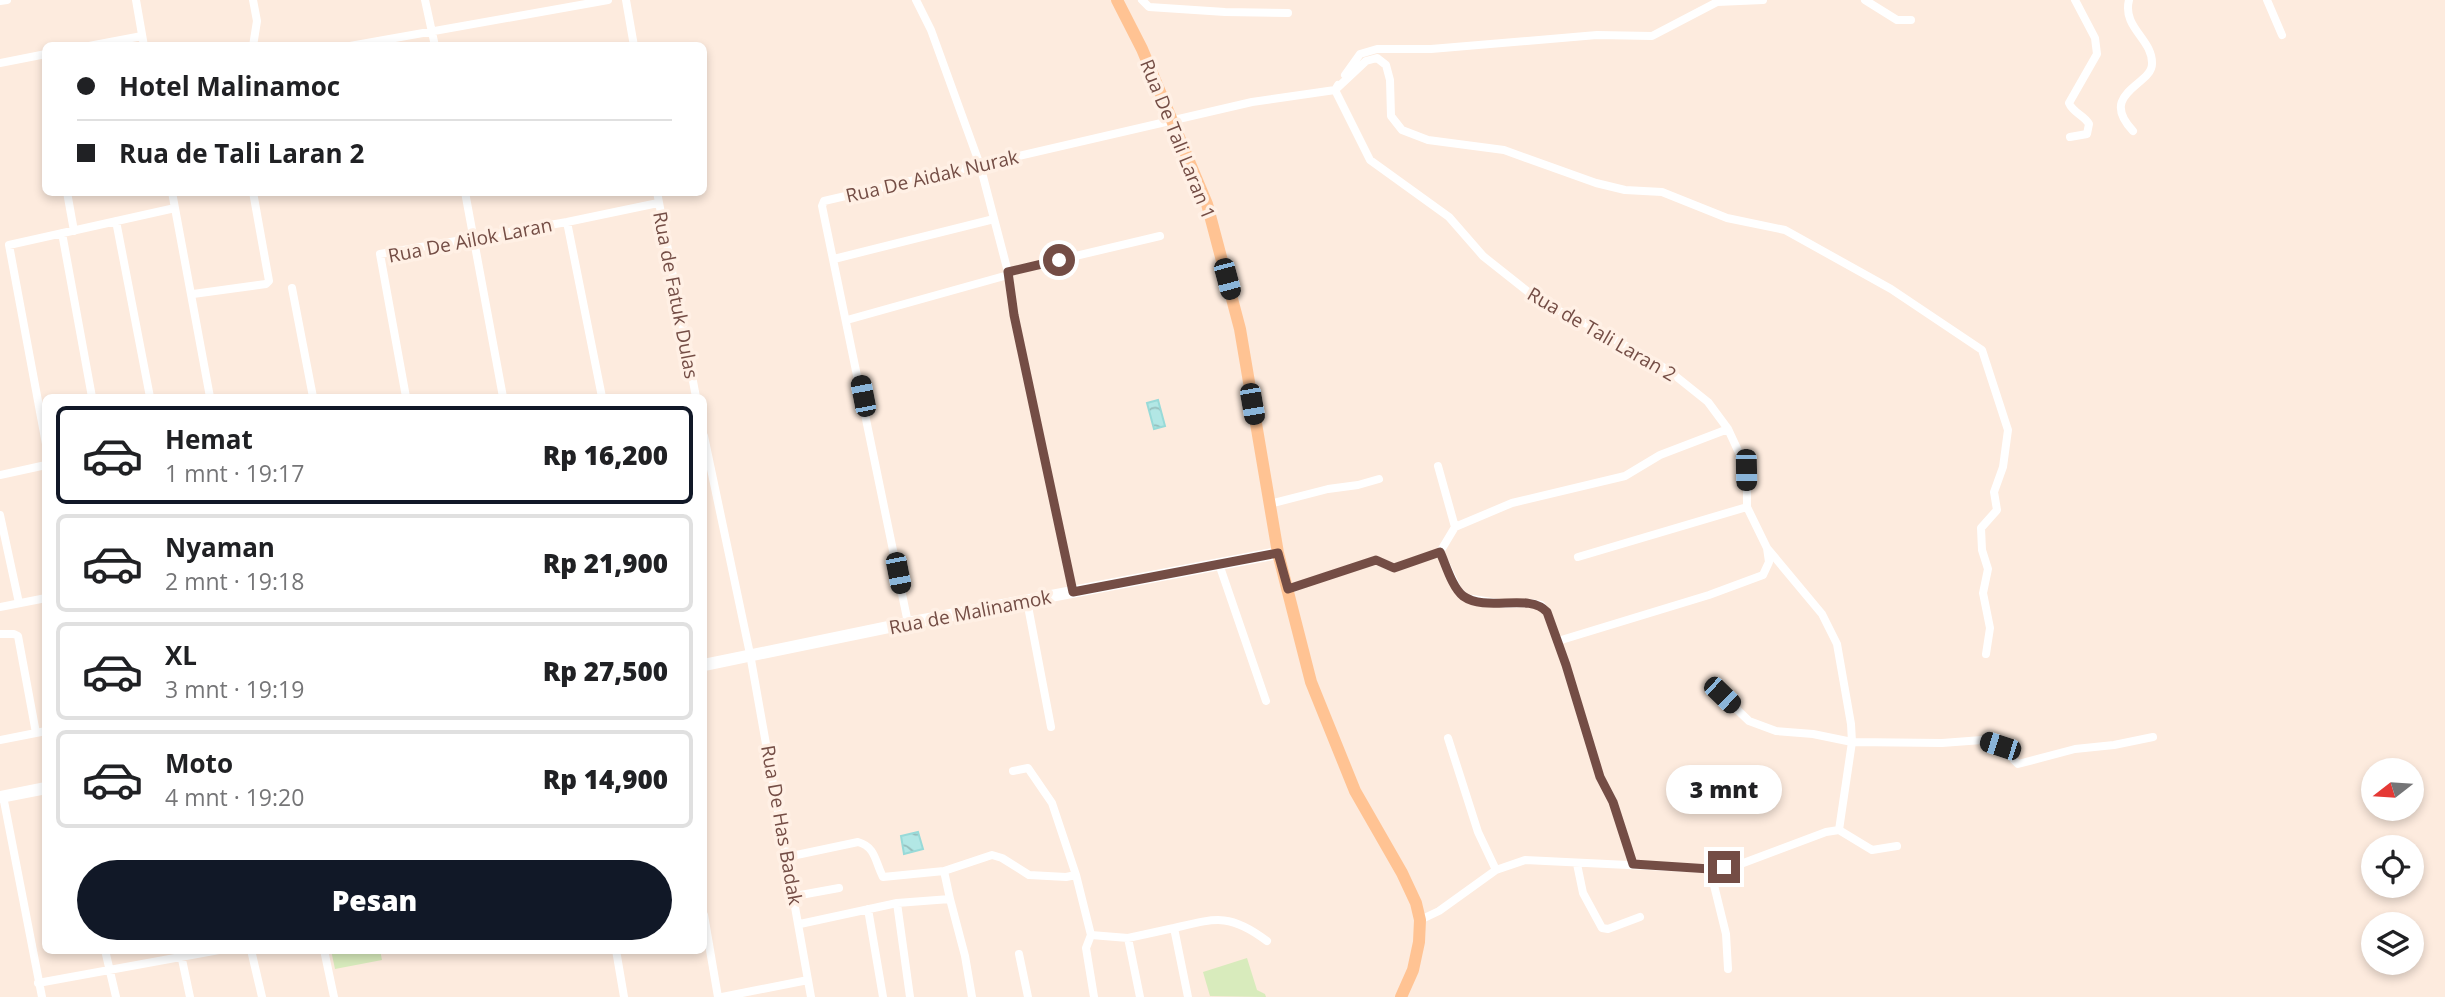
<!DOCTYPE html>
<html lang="id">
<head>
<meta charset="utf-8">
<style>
	:root { --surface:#fff; --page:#f2f2f2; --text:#202124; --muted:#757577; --line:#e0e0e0; --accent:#111827 }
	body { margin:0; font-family:"Open Sans",sans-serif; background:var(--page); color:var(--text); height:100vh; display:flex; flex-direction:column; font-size:26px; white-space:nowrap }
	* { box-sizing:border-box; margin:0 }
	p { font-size:23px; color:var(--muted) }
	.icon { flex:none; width:38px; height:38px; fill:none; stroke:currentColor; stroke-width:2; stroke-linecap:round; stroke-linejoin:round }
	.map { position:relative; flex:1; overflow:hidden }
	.side { position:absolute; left:42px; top:394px; width:665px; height:560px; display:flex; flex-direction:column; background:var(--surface); border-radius:10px; box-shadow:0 4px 10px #0003 }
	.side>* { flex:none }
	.guide { position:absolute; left:42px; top:42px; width:665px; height:154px; border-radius:10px; box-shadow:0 4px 10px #0003; display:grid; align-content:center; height:154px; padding:0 35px; background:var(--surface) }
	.needle { width:46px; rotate:253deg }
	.fabs { position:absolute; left:2361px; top:758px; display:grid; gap:14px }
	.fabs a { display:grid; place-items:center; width:63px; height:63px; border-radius:50%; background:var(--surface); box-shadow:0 4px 10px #0003; font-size:35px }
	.end { position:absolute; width:32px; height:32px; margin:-16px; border:9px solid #744d45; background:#fff; box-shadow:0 0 0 4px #fff }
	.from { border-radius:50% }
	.bubble { position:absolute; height:49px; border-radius:24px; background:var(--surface); box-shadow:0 4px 10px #0003; font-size:23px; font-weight:800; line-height:49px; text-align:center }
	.car { position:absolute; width:21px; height:42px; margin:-21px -10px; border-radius:9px; box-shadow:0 0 5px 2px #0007; background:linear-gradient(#222 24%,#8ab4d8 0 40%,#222 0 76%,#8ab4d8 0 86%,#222 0) }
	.guide b { display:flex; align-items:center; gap:24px; height:66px; font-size:26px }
	.guide b+b { border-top:2px solid var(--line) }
	.guide i { width:18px; height:18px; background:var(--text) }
	ul { padding:12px 0 0; list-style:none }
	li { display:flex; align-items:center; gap:21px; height:98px; margin:0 14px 10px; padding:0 21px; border:4px solid var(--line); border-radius:10px }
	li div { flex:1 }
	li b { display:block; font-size:26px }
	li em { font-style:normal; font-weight:800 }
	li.current { border-color:var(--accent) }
	li>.icon { width:63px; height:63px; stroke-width:1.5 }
	.button { display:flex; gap:14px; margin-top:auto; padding:14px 35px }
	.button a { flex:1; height:80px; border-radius:42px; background:var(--accent); color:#fff; font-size:28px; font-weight:800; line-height:80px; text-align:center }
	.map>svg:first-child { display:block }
	.garden { fill:#d8ebbc }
	.water { fill:url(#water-waves); stroke:#98dad8; stroke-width:2 }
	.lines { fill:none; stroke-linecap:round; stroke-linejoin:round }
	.street { stroke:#fff; stroke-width:8 }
	.secondary { stroke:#fff; stroke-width:12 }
	.primary { stroke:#ffc393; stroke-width:12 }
	.route { stroke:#744d45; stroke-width:9 }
	.labels { text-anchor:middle; stroke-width:7; stroke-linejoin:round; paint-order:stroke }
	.street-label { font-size:19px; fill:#744d45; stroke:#fff0e5 }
</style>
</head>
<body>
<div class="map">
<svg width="2445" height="997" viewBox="0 0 2445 997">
	<defs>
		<pattern id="water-waves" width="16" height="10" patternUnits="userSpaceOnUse" patternTransform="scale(1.75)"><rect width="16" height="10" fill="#b2e7e5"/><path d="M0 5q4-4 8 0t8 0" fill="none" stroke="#95bdbb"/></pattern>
	</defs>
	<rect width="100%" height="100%" fill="#fdebde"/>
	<path class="garden" d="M331 950H380L382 960 335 969Z
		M1247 958 1257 990 1265 994 1266 997 1210 996 1203 972Z"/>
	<path class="water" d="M1158 400 1165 426 1154 429 1147 403Z
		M918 832 923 849 904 854 901 836Z"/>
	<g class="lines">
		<path class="street" d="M136 0 144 46
			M425 0 435 46
			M626 0 634 46
			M916 0 931 30 980 165 1008 272 1014 315 1073 592
			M1142 0 1149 7 1225 12 1288 13
			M1865 0 1897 20H1911
			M2129 0C2122 28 2153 39 2152 64 2152 85 2097 93 2133 131
			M2267 0 2282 35
			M0 1 7 0
			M1717 2 1763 0
			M89 46 142 36
			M253 46 257 21 253 0
			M350 46 608 0
			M0 63 46 54
			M1345 75 1360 54 1377 49H1431L1597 35 1652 36 1721 0
			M46 82V86
			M1338 85 1335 90 1370 160 1449 217 1483 256 1541 302 1593 327 1668 370 1708 402 1728 429 1747 470V507L1767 548 1822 614 1837 644 1851 724 1852 742 1839 830 1826 832 1738 865 1710 869 1525 860 1496 870 1439 911 1420 920
			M2070 137 2087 134 2089 124C2084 115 2073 113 2069 103L2097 54 2095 38 2075 0
			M67 192 74 231
			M172 192 210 397
			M465 192 503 397
			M657 192 696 397
			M116 221 150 397
			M567 222 602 397
			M62 233 92 397
			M834 259 994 219
			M1008 272 1160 236
			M292 288 313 397
			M193 294 266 284 269 281 253 192
			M847 320 1008 275
			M406 397 380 254 567 222 658 203
			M704 436 750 654 811 997
			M46 444 9 245 175 208
			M1438 466 1455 527
			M0 475 46 465
			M1270 504 1328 489 1358 485 1379 479
			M0 515 19 603
			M1440 552 1455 527 1512 503 1625 476 1660 455 1728 429
			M1578 557 1747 507
			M1219 564 1266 701
			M1288 589 1376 560 1394 568 1440 552 1458 590 1466 598 1505 604 1531 603 1541 605 1547 612 1566 665 1600 777 1613 801 1633 864
			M1027 601 1051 727
			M0 607 46 598
			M908 623 822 206 824 201 1252 102 1335 90 1366 61 1377 58 1386 65 1390 80 1391 116 1402 130 1428 140 1504 150 1596 183 1625 190 1662 192 1727 218 1785 230 1891 289 1982 350 2008 430 2003 467 1994 492 1997 510 1981 528 1982 550 1988 569 1983 593 1990 628 1986 654
			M0 634H14L18 636 36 733
			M1558 641 1709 595 1763 575 1769 562 1767 548
			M1714 683 1722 695 1749 721 1776 731 1813 734 1852 742 1942 743 1982 740 2000 746 2018 764 2075 749 2114 745 2153 737
			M1448 738 1478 832 1496 870
			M0 740 46 731
			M1013 771 1028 768 1052 803 1076 875
			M3 796 42 997
			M1839 830 1872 850 1897 846
			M787 857 858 842C876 847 875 862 883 877L944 871
			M1577 864 1583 893 1602 928 1608 929 1640 917
			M1710 869 1726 934 1728 969
			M795 896 839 888
			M950 899 965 956 972 997
			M897 903 910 997
			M868 909 883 997
			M704 915 718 997
			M800 924 897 903 950 899 944 871 992 855 1002 858 1029 875 1066 877 1076 875 1091 935 1128 938 1174 928 1188 997
			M1174 928C1216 918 1230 913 1267 941
			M1091 935 1086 948 1094 997
			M1128 938 1140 997
			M105 950 116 997
			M180 950 190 997
			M251 950 262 997
			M324 950 334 997
			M616 950 624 997
			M1019 954 1028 997
			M38 983 219 950
			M722 997 808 980"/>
		<path class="secondary" d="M704 665 908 623 1278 553
			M0 797 46 788"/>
		<path class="primary" d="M1117 0 1142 49 1207 204 1240 329 1278 553 1311 682 1355 791 1402 873 1416 903 1420 920 1419 942 1413 970 1401 997"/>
	</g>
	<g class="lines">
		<path class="route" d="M1059 260 1008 272 1014 315 1073 592 1278 553 1288 589 1376 560 1394 568 1440 552C1446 565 1452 587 1463 596 1487 613 1529 592 1547 612L1566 665 1600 777 1613 802 1633 864 1710 869 1724 867"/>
	</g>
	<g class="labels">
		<g class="street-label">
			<text transform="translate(1178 139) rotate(68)" y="7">Rua De Tali Laran 1</text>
			<text transform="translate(932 176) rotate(-13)" y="7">Rua De Aidak Nurak</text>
			<text transform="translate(470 240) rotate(-11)" y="7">Rua De Ailok Laran</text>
			<text transform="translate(676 295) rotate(79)" y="7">Rua de Fatuk Dulas</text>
			<text transform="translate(1602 334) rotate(30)" y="7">Rua de Tali Laran 2</text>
			<text transform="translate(970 612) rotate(-11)" y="7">Rua de Malinamok</text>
			<text transform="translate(782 825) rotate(80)" y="7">Rua De Has Badak</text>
		</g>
	</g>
</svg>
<div class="fabs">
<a><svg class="needle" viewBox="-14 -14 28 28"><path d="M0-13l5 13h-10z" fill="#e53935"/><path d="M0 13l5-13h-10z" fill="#757577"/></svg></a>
<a><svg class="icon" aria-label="locate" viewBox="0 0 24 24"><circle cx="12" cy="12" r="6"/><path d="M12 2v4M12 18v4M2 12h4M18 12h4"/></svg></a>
<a><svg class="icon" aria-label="layers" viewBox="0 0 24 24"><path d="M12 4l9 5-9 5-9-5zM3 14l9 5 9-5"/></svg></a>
</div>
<i class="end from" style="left:1059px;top:260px"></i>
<i class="end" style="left:1724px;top:867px"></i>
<div class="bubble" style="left:1666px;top:765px;width:116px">3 mnt</div>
<i class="car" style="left:1227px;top:279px;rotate:165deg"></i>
<i class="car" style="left:863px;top:396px;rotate:349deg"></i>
<i class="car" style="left:1252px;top:404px;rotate:170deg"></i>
<i class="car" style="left:1746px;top:470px;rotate:179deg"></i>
<i class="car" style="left:898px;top:573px;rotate:169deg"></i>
<i class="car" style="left:1722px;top:695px;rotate:134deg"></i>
<i class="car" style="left:2000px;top:746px;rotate:288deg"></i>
<div class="guide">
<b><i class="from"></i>Hotel Malinamoc</b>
<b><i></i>Rua de Tali Laran 2</b>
</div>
<section class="side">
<ul>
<li class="current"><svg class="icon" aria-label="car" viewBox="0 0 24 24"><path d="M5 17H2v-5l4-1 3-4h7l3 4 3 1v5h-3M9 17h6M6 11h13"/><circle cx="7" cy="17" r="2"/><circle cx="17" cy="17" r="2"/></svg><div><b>Hemat</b><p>1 mnt · 19:17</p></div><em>Rp 16,200</em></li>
<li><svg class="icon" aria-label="car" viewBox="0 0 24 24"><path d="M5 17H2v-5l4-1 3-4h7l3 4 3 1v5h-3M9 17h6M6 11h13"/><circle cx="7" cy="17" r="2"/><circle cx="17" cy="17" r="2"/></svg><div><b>Nyaman</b><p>2 mnt · 19:18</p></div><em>Rp 21,900</em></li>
<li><svg class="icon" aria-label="car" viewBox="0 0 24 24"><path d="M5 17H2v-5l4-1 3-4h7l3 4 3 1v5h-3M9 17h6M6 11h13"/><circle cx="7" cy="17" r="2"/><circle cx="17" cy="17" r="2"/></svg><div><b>XL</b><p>3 mnt · 19:19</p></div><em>Rp 27,500</em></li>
<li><svg class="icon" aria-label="car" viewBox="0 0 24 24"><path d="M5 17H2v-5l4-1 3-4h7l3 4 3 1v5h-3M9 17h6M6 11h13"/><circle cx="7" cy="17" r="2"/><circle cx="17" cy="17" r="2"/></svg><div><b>Moto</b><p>4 mnt · 19:20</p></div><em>Rp 14,900</em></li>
</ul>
<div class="button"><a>Pesan</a></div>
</section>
</div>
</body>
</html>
